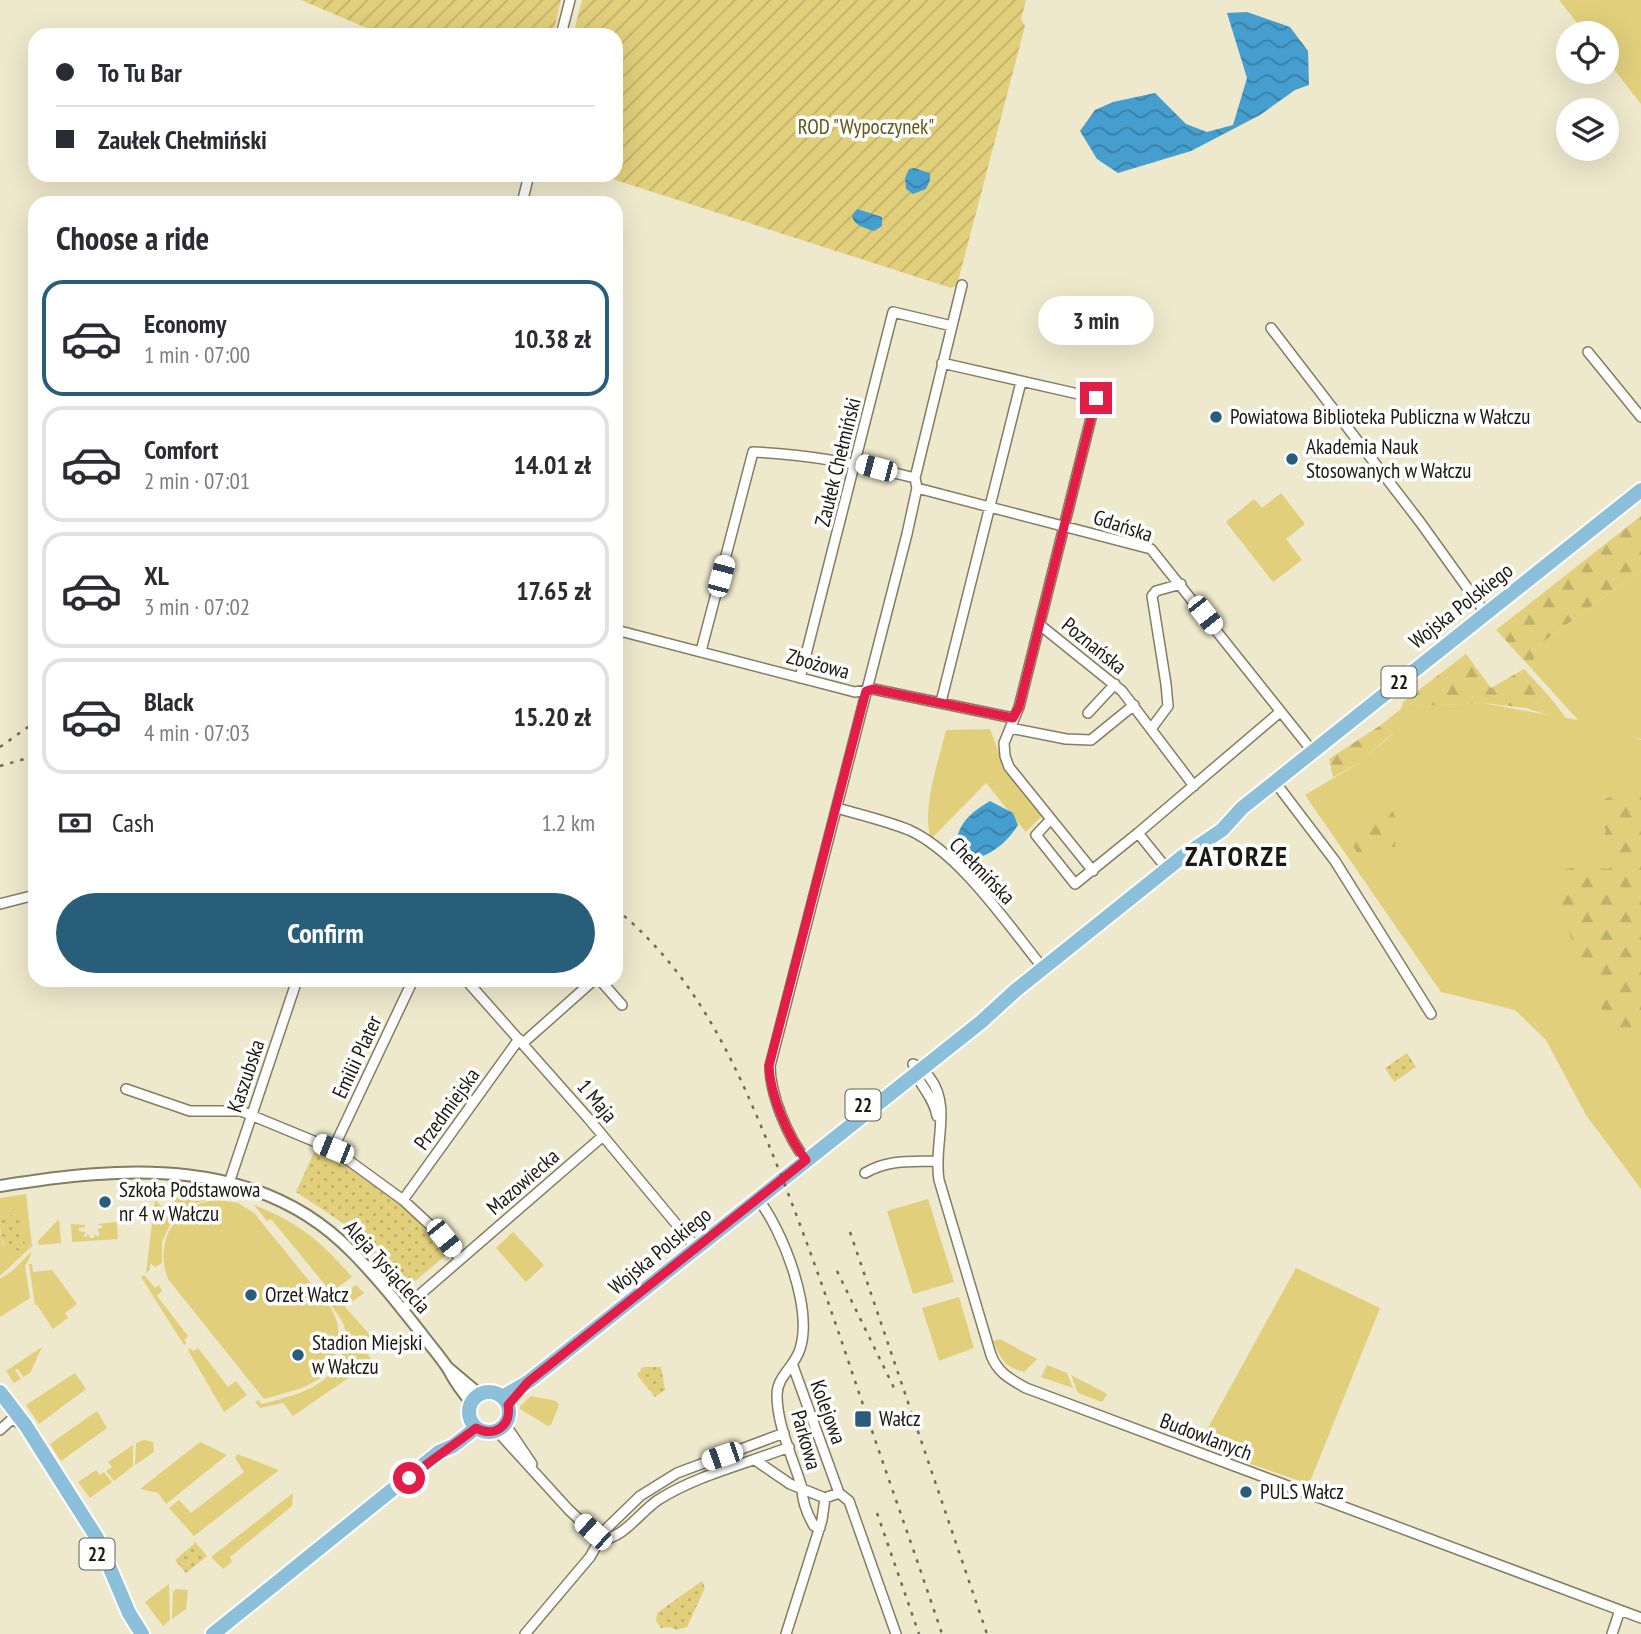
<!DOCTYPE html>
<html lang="en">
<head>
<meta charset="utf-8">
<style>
	:root { --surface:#fff; --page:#f7f7f7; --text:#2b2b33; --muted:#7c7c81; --line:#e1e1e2; --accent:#295e7a }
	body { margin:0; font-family:"PT Sans Narrow",sans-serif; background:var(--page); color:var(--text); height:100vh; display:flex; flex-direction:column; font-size:26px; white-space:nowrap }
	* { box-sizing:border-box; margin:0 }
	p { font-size:23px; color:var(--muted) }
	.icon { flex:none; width:38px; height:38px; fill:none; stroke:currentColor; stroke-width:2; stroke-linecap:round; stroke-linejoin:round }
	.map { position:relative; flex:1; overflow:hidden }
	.sheet { position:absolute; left:28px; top:196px; width:595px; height:791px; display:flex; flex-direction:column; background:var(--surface); border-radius:21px; box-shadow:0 7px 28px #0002 }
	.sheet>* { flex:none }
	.top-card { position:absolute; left:28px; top:28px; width:595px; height:154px; border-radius:21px; box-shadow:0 7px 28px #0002; display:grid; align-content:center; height:154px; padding:0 28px; background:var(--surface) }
	.tools { position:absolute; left:1556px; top:21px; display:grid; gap:14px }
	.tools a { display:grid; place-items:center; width:63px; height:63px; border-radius:50%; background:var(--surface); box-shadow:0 7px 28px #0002; font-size:35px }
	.end { position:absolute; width:32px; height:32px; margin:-16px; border:9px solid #e11d48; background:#fff; box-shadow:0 0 0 4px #fff }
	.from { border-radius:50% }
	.bubble { position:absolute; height:49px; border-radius:24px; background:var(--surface); box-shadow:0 7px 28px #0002; font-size:23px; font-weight:800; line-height:49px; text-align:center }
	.car { position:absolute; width:21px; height:42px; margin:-21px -10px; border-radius:9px; box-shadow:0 0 5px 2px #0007; background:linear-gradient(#fff 24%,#345 0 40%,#fff 0 76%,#345 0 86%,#fff 0) }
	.top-card b { display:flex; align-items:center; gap:24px; height:66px; font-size:26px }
	.top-card b+b { border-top:2px solid var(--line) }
	.top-card i { width:18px; height:18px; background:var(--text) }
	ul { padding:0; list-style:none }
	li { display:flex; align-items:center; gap:21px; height:116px; margin:0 14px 10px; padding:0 14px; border:4px solid var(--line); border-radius:21px }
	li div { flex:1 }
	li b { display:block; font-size:26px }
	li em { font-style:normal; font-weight:800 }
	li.current { border-color:var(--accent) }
	li>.icon { width:63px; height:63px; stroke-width:1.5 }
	h2 { padding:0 28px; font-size:32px; line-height:84px }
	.pay { display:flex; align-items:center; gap:18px; height:77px; padding:0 28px; font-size:26px }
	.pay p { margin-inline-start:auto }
	.action { display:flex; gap:14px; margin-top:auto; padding:14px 28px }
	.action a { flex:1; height:80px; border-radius:42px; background:var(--accent); color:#fff; font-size:28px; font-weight:800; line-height:80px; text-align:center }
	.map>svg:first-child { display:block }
	.grass { fill:#e1cf7c }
	.forest { fill:url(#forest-firs) }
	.park { fill:url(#park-dots) }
	.garden { fill:url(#garden-furrows) }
	.water { fill:url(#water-waves) }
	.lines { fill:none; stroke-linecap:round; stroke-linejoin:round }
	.minor-casing { stroke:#837d64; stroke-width:12 }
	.tertiary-casing { stroke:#837d64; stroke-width:14 }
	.primary-casing { stroke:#fff; stroke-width:18 }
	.minor { stroke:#fff; stroke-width:9 }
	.tertiary { stroke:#fff; stroke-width:10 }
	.primary { stroke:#8cbfda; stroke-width:14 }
	.rail { stroke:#706c5b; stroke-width:2.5; stroke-dasharray:3.5 7; stroke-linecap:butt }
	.route { stroke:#e11d48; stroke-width:9 }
	.poi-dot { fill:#295e7a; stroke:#fff; stroke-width:2.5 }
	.labels { text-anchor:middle; stroke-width:7; stroke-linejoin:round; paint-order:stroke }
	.shield { fill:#fff; stroke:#5f5e57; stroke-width:2 }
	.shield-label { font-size:19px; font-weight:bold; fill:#1b190f }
	.park-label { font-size:21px; fill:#635514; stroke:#fff }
	.poi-label { font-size:21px; fill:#1b190f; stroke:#fff; text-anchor:start }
	.street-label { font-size:21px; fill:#1b190f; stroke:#fff }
	.district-label { font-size:28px; font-weight:bold; letter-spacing:2px; fill:#1b190f; stroke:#fff }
</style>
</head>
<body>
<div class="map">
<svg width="1641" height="1634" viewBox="0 0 1641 1634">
	<defs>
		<pattern id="forest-firs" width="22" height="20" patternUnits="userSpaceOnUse" patternTransform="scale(1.75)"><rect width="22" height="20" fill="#e1cf7c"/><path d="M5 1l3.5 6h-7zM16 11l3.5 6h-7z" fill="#c0b16a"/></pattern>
		<pattern id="park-dots" width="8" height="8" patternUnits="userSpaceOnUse" patternTransform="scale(1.75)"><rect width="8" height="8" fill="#e1cf7c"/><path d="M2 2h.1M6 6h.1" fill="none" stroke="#c0b16a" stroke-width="1.8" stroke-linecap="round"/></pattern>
		<pattern id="garden-furrows" width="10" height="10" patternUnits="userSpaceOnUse" patternTransform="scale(1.75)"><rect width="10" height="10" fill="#e1cf7c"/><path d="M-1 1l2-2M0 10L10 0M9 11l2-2" fill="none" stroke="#c0b16a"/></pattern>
		<pattern id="water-waves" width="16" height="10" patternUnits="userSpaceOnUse" patternTransform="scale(1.75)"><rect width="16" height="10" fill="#459ecd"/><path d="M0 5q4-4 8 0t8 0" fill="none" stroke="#3980a5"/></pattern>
	</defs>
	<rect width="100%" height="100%" fill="#eee8cc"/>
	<path class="grass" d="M1559 0H1641V104L1607 60 1606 33H1585Z
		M1281 493 1305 524 1286 539 1302 560 1273 582 1226 522 1254 499 1262 508Z
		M1641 570V739L1632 737 1641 740V1189L1586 1115 1546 1040 1515 1010 1441 992 1305 795 1359 763 1393 734 1381 725 1401 709 1403 702 1421 706 1483 703 1548 715 1526 708 1548 695 1566 718 1578 720 1532 669 1536 647Z
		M990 729 1006 772 1042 816 1026 832 986 783 931 839C921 808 939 761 946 730Z
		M163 1188 192 1191 220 1198C186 1200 189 1221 163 1188Z
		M26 1194 32 1246 0 1276V1233L3 1246 18 1214 0 1217V1198Z
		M155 1199 170 1217 171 1223 162 1242V1263L155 1267 150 1263V1270L146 1273Z
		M928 1199 954 1282 913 1294 887 1211Z
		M219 1200 238 1203 254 1213 331 1308 337 1322 339 1336 334 1360 319 1379 302 1388 264 1399 168 1279C153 1241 177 1201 219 1200Z
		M254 1205C298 1222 322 1242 352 1277L331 1292 271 1219 267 1221Z
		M59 1219 61 1243 39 1245 38 1241Z
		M117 1222 118 1239 72 1242 71 1224 85 1225V1227L79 1228V1231L86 1232 83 1236 86 1237 88 1234 90 1238H94L95 1234 98 1237 100 1234 97 1229 102 1228V1226L97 1224Z
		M513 1232 544 1265 526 1282 496 1248Z
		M31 1252V1255L25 1266 30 1298 0 1317V1279L12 1271Z
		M29 1264H32L33 1272 52 1270 77 1304 65 1313 68 1318 53 1329 37 1305H35Z
		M1296 1268 1380 1308 1309 1484 1198 1446Z
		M144 1275 155 1288 159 1285 162 1291 157 1296 188 1336 184 1340 187 1343 184 1345 141 1277Z
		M356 1285 364 1293 345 1307 371 1336 360 1345 373 1361 293 1416 283 1403 260 1408 255 1402 258 1400 262 1404C295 1395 333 1388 343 1350 346 1342 347 1331 343 1323 340 1317 335 1311 331 1305Z
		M959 1297 974 1348 939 1361 922 1308Z
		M1000 1339 1037 1359 1024 1372C1003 1366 1002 1360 993 1341Z
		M42 1347 30 1373 23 1377 18 1369 15 1370 21 1379 14 1383 6 1371Z
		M190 1348 193 1351 198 1348 228 1387 236 1381 247 1395 224 1412 188 1350Z
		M1047 1365 1067 1373 1073 1388 1041 1377Z
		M75 1373 86 1389 39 1424 26 1405Z
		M1071 1375 1104 1392 1107 1395 1102 1402 1078 1393Z
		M531 1396 556 1401 559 1405 551 1425 548 1426 520 1409V1406Z
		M97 1411 107 1428 61 1461 50 1444Z
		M144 1440 153 1442 154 1452 135 1465 136 1443Z
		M200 1442 227 1455 166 1504 158 1493 140 1489Z
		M133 1445V1466L114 1481 106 1471 112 1467 108 1462Z
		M237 1454 279 1470 194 1536 169 1508 179 1500 191 1513 244 1472 235 1458Z
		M96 1470 100 1475 104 1472 112 1482 90 1498 78 1482Z
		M293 1493 292 1506 230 1557 232 1562 223 1569 211 1557Z
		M169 1584 170 1620 163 1626 145 1602Z
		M176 1589 188 1590 186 1609 172 1619 173 1592Z"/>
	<path class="forest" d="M1641 516V570L1536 647 1532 669 1496 630Z
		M1466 654 1491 688 1524 669 1548 695 1526 708 1483 703 1421 706 1403 702Z
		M1381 725 1393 733 1359 763 1333 777 1329 759Z
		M1641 793V1033L1613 1029 1604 1018 1592 973 1580 959 1565 922 1554 872 1580 866 1608 869 1625 859 1600 848 1606 830 1596 812 1606 798Z
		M1390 806 1396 818 1395 847 1378 848 1366 856 1357 853 1350 840C1362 818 1367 816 1390 806Z"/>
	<path class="park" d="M1407 1053 1416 1067 1394 1082 1385 1068Z
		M317 1146 396 1197 447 1254 406 1289 355 1231 296 1192Z
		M19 1214 26 1250 8 1251C0 1242 0 1229 0 1217Z
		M643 1367H661L665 1390 655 1397 637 1375Z
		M194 1541 207 1556 186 1573 175 1560 194 1544Z
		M702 1581 705 1588 687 1627 677 1630 670 1627 661 1628 656 1621 657 1613Z"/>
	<path class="garden" d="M301 0H561L553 35H383Z
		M582 0H1026L1021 19 1025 26 957 285 951 288 600 175H616V35H573Z"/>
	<path class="water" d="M1247 12 1290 27 1308 51 1309 85 1295 90 1260 115 1191 151 1118 173 1097 159 1080 131 1095 110 1113 102 1155 93 1186 124 1207 132 1233 125 1247 78 1227 13Z
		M914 168 930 173V180L926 189 913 194 906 189 905 178 909 169Z
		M857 209 882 217V226L874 231C865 228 854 226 852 216Z
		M990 801 1013 813 1018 825C1009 839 996 852 980 857L960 843 957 837C962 819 975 810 990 801Z"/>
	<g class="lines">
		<g class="minor-casing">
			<path id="minor" d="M561 35 570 0
				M522 203 529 175
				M1271 328 1420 522 1486 614
				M1588 352 1641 417
				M942 363 1096 398 1019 707 1004 743 1005 756 1009 767 1051 819 1036 835 1075 884 1138 833 1280 712
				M917 488 1151 549 1313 752
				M1040 625 1122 691 1194 786
				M616 630 855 692 873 689 1013 718
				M701 651 753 452C809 454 861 464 915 478
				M800 678 893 312 952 326
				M941 702 1021 382
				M1088 713 1115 684
				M1010 728 1066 739 1091 740 1134 705
				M1151 729 1168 706 1166 684 1152 596 1156 591 1181 584
				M1275 782 1335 861 1431 1014
				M837 808C861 815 887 821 909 830 960 853 1008 925 1043 968
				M1051 819 1093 871
				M1138 833 1167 869
				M0 904 35 895
				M466 980 588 1118 697 1249
				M600 980 622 1005
				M523 1043 594 980
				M913 1064C921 1066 924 1071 930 1078 952 1107 933 1146 939 1180L991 1355C998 1373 1010 1379 1026 1388L1641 1618
				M914 1070C921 1087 934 1098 937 1116
				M126 1089 190 1111H241L333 1149 403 1200 444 1238 460 1259
				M333 1149 413 980
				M806 1160C788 1138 770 1094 770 1066L907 534 917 488 915 478 962 285
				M865 1173C888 1159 911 1162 937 1161
				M229 1183 297 980
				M758 1199C783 1231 813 1308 800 1349 794 1368 777 1376 777 1395 777 1426 793 1458 802 1488 802 1502 807 1514 814 1526L820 1528
				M403 1200 519 1039
				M402 1310 603 1136
				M793 1366 839 1493 849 1501 896 1634
				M505 1424 532 1464
				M0 1430 12 1419 21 1424
				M497 1431 569 1510 601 1540
				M755 1460 790 1484 825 1498 839 1493
				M601 1540C624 1538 639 1513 658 1500 697 1475 746 1464 789 1447
				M525 1634 590 1557 606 1529 640 1496 677 1473 784 1433
				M786 1634 822 1520 825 1498
				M1612 1634 1620 1610"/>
		</g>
		<g class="tertiary-casing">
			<path id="tertiary" d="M0 1186C123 1166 258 1155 352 1252 377 1277 399 1305 421 1333 429 1344 439 1355 447 1367 454 1380 461 1391 471 1402
				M447 1367 479 1394"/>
		</g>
		<g class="primary-casing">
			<path id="primary" d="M469 1412a20 20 0 1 1 40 0a20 20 0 1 1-40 0Z
				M0 1392 26 1426 97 1538 129 1613 142 1634
				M502 1397 528 1382 981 1022 1016 990 1182 857 1222 830 1242 808 1641 490
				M213 1634 439 1452 453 1446 476 1428"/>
		</g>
		<use href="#minor" class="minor"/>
		<use href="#tertiary" class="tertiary"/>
		<use href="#primary" class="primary"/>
		<path class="rail" d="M0 747 35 722
			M0 766 35 756
			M616 909C701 979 739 1071 779 1170 807 1241 832 1312 856 1384 884 1467 914 1550 942 1634
			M850 1232 987 1634
			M837 1271 895 1390
			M877 1513 919 1634"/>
	</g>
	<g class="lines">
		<path class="route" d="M409 1478C431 1460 454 1445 476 1428 494 1438 512 1426 508 1405L528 1382 806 1160C788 1138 770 1094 769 1066L866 691 873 689 1013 718 1019 707 1096 398"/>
	</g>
	<g class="poi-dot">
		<circle cx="1216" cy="417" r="7"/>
		<circle cx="1292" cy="459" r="7"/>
		<circle cx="105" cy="1202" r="7"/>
		<circle cx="251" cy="1295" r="7"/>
		<circle cx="298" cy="1355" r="7"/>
		<rect x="854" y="1410" width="18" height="18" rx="3.5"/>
		<circle cx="1246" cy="1492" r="7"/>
	</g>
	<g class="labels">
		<g class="shield">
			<rect x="1381.5" y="666.5" width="35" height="31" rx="5"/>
			<rect x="845.5" y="1089.5" width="35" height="31" rx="5"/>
			<rect x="79.5" y="1538.5" width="35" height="31" rx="5"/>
		</g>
		<g class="shield-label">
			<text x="1399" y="689">22</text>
			<text x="863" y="1112">22</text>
			<text x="97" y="1561">22</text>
		</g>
		<g class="park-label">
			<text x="866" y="134">ROD "Wypoczynek"</text>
		</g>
		<g class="poi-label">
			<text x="1230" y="424">Powiatowa Biblioteka Publiczna w Wałczu</text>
			<text x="1306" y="454">Akademia Nauk<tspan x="1306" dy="24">Stosowanych w Wałczu</tspan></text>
			<text x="119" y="1197">Szkoła Podstawowa<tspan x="119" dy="24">nr 4 w Wałczu</tspan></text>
			<text x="265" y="1302">Orzeł Wałcz</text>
			<text x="312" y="1350">Stadion Miejski<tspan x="312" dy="24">w Wałczu</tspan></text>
			<text x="879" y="1426">Wałcz</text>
			<text x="1260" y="1499">PULS Wałcz</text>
		</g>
		<g class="street-label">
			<text transform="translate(838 462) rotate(-76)" y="7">Zaułek Chełmiński</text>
			<text transform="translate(1123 526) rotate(18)" y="7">Gdańska</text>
			<text transform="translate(1461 606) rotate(-38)" y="7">Wojska Polskiego</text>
			<text transform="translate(1094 646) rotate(39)" y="7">Poznańska</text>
			<text transform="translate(818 664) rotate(15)" y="7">Zbożowa</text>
			<text transform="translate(982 871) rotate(46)" y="7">Chełmińska</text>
			<text transform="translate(357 1057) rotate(-65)" y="7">Emilii Plater</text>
			<text transform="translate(246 1076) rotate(-71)" y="7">Kaszubska</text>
			<text transform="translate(597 1101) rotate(50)" y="7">1 Maja</text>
			<text transform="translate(447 1109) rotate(-54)" y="7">Przedmiejska</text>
			<text transform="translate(523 1182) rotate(-41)" y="7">Mazowiecka</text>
			<text transform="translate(660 1251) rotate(-39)" y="7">Wojska Polskiego</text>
			<text transform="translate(387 1267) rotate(48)" y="7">Aleja Tysiąclecia</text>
			<text transform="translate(828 1412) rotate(70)" y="7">Kolejowa</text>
			<text transform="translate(1206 1437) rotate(21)" y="7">Budowlanych</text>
			<text transform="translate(806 1440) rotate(74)" y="7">Parkowa</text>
		</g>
		<g class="district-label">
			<text x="1237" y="866">ZATORZE</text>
		</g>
	</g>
</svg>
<div class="tools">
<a><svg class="icon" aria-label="locate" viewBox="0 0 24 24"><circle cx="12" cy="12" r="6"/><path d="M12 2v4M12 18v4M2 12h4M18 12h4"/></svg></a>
<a><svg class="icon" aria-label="layers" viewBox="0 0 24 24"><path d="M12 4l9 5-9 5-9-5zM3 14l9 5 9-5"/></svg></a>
</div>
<i class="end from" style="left:409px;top:1478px"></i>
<i class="end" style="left:1096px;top:398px"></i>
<div class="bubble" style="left:1038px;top:296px;width:116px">3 min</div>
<i class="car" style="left:876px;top:468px;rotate:285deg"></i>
<i class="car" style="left:721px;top:576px;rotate:15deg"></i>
<i class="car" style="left:1205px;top:615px;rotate:142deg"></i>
<i class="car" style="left:333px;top:1149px;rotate:292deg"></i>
<i class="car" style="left:444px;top:1238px;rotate:141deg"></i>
<i class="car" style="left:722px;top:1456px;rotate:251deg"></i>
<i class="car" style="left:593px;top:1532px;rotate:312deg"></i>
<div class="top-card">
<b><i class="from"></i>To Tu Bar</b>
<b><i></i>Zaułek Chełmiński</b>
</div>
<section class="sheet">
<h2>Choose a ride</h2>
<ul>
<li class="current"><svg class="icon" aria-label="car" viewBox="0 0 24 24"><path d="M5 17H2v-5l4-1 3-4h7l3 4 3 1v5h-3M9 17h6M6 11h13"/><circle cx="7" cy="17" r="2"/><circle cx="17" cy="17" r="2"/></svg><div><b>Economy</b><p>1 min · 07:00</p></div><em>10.38 zł</em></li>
<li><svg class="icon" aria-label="car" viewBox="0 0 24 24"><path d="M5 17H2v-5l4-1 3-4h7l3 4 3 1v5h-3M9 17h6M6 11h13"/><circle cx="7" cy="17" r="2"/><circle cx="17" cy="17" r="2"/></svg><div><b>Comfort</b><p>2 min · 07:01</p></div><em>14.01 zł</em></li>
<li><svg class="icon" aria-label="car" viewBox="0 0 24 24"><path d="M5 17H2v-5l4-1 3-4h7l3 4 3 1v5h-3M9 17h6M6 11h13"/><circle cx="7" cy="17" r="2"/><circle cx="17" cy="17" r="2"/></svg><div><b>XL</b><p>3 min · 07:02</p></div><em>17.65 zł</em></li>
<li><svg class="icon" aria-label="car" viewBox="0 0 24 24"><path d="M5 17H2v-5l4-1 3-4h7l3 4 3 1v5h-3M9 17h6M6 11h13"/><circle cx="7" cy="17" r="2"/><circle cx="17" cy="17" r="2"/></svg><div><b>Black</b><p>4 min · 07:03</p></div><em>15.20 zł</em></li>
</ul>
<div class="pay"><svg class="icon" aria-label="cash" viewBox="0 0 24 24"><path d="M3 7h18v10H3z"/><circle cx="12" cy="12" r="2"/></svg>Cash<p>1.2 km</p></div>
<div class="action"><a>Confirm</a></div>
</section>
</div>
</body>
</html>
